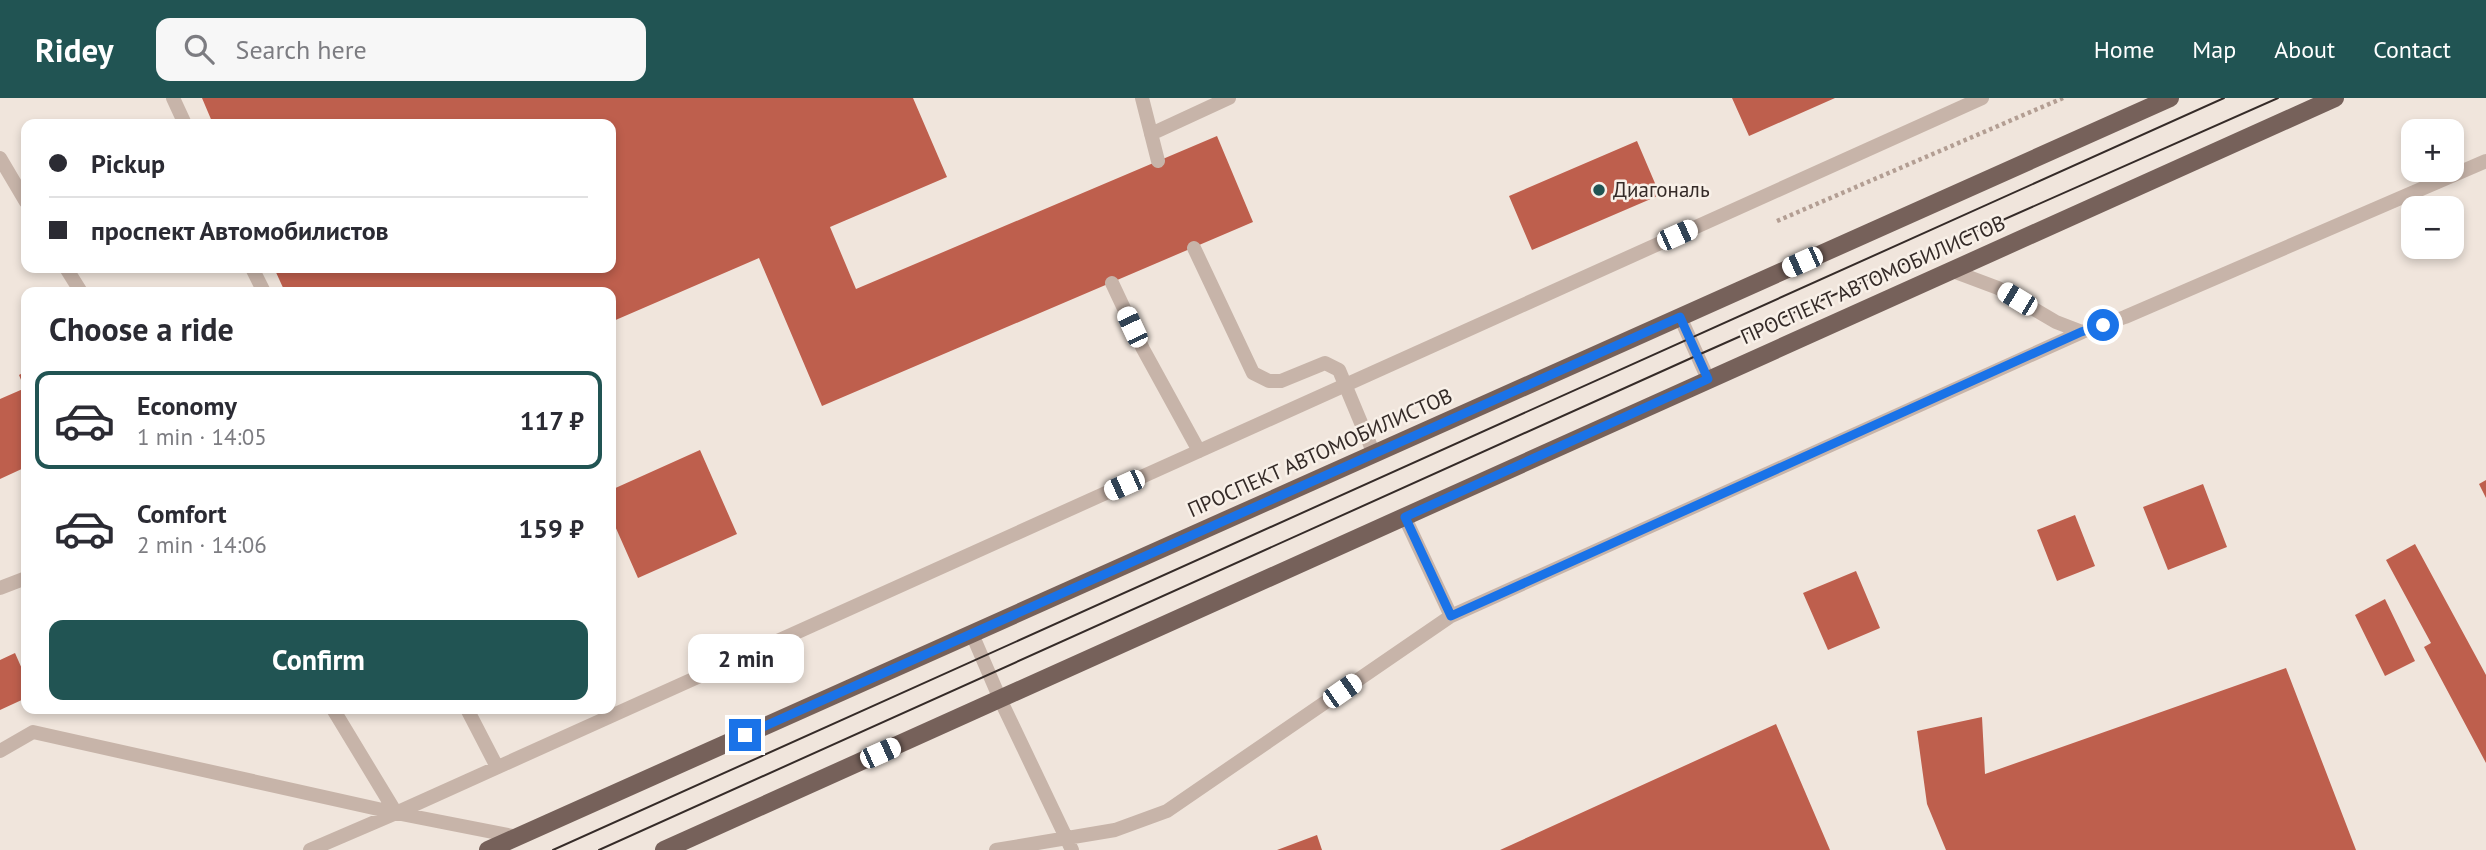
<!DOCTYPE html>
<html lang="en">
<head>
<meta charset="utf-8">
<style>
	:root { --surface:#fff; --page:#f7f7f7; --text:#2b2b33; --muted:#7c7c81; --line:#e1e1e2; --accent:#215453 }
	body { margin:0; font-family:"PT Sans",sans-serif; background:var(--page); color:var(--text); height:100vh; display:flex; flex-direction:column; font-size:26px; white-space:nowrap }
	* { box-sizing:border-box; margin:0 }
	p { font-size:23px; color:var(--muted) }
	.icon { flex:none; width:38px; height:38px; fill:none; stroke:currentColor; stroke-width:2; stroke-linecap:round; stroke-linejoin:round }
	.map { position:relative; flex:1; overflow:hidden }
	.sheet { position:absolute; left:21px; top:189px; width:595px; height:427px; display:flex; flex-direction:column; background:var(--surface); border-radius:14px; box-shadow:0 4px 10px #0003 }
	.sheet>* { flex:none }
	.top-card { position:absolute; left:21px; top:21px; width:595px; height:154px; border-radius:14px; box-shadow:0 4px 10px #0003; display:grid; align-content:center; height:154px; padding:0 28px; background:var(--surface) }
	.buttons { position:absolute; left:2401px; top:21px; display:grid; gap:14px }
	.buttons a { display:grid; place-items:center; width:63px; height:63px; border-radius:14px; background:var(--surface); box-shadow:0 4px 10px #0003; font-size:35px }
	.end { position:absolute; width:32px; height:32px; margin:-16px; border:9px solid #1a73e8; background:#fff; box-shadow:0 0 0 4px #fff }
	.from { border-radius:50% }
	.bubble { position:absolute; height:49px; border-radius:14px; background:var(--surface); box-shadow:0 4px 10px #0003; font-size:23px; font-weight:700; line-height:49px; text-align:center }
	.car { position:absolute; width:21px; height:42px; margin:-21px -10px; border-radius:9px; box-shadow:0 0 5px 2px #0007; background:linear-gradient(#fff 24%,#345 0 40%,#fff 0 76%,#345 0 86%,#fff 0) }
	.top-card b { display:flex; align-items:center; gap:24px; height:66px; font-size:26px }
	.top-card b+b { border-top:2px solid var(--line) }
	.top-card i { width:18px; height:18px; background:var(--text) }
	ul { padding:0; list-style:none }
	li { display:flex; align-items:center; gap:21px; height:98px; margin:0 14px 10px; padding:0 14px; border:4px solid transparent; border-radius:14px }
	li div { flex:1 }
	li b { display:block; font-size:26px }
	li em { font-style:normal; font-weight:700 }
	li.current { border-color:var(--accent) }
	li>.icon { width:63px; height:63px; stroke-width:1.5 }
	h2 { padding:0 28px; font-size:32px; line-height:84px }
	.button { display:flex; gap:14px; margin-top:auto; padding:14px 28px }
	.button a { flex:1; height:80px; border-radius:14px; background:var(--accent); color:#fff; font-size:28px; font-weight:700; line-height:80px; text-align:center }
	header { display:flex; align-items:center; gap:42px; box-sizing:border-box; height:98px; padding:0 35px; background:var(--accent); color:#fff }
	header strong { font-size:33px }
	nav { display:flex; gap:38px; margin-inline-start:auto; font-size:24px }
	.search { width:490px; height:63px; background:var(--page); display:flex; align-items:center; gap:18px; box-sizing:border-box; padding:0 24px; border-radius:14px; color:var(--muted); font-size:26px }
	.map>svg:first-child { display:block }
	.building { fill:#be5f4d }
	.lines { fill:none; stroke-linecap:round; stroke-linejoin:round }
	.path { stroke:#b39e93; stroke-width:4.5; stroke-dasharray:3.5 3.5; stroke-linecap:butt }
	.lane { stroke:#c7b4a9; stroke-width:14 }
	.primary { stroke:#76615a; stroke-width:18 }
	.tram { stroke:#352b28; stroke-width:2 }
	.route { stroke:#1a73e8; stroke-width:9 }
	.poi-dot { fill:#215453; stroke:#f8f0e8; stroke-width:2.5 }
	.labels { text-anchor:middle; stroke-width:5; stroke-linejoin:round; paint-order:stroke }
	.poi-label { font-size:21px; fill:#352b28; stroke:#f8f0e8; text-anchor:start }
	.street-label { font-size:21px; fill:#352b28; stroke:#f8f0e8 }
</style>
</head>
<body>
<header>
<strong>Ridey</strong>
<div class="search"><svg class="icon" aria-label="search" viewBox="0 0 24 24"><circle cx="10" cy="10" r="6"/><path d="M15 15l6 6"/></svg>Search here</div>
<nav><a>Home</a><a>Map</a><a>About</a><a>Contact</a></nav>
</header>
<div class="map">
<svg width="2486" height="752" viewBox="0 0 2486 752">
	<rect width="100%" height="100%" fill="#f0e5dc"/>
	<path class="building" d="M202 0H913L947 79 830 129 856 191 1217 38 1253 124 822 308 759 160 611 224V194H285L274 170H611V26H213Z
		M1732 0H1835L1749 38Z
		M1637 43 1660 97 1532 152 1509 98Z
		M26 273V294L19 277Z
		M23 291 26 298V369L0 381V301Z
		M700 352 737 436 638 480 611 419V392Z
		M2486 382V400L2479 386Z
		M2203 386 2227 449 2168 472 2143 409Z
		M2075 417 2095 468 2057 483 2037 432Z
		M2415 446 2486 577V665L2424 549 2431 545 2386 462Z
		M1856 473 1880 530 1828 552 1803 495Z
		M2385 501 2415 563 2385 578 2355 517Z
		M15 555 26 580V600L0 612V562Z
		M2286 570 2356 752H1946L1927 706 1917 633 1982 619 1985 676Z
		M1776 626 1830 752H1500Z
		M1317 737 1322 752H1277Z"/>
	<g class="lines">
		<path class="path" d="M1777 123 2063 0"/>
		<path class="lane" d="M173 0 185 26
			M1142 0 1158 63
			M1151 36 1229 0
			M0 60 26 104
			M1194 150 1253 275 1269 283H1281L1325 265 1339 272 1374 356
			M66 170 81 194
			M252 170 264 194
			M1950 172 1998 190 2056 224 2082 234 2125 219 2486 63
			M1112 185 1143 251 1199 353
			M1680 219 1708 281
			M0 490 26 480
			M1451 518 2082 234
			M972 536 1000 601 1072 752
			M333 611 396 715
			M467 611 497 669
			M0 653 33 634 396 715 1982 0
			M310 752 396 715 518 739
			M996 752 1115 732 1167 713 1451 518 1405 420"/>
		<path class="primary" d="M488 752 2170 0
			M664 752 2335 0"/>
		<path class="tram" d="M553 752 2224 0
			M599 752 1698 257 2278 0"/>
	</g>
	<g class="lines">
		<path class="route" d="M745 637 1680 219 1708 281 1405 419 1451 518 2081 234 2103 227"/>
	</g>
	<circle class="poi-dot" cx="1599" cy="92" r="7"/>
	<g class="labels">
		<g class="poi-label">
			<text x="1613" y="99">Диагональ</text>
		</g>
		<g class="street-label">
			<text transform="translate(1873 182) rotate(-24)" y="7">ПРОСПЕКТ АВТОМОБИЛИСТОВ</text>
			<text transform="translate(1320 355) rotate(-24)" y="7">ПРОСПЕКТ АВТОМОБИЛИСТОВ</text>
		</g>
	</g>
</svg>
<div class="buttons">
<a>+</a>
<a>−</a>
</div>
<i class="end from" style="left:2103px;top:227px"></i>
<i class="end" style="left:745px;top:637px"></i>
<div class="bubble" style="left:688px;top:536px;width:116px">2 min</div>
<i class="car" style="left:1677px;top:137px;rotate:66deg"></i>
<i class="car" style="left:1802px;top:164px;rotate:246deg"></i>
<i class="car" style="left:2017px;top:201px;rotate:301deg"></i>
<i class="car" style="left:1132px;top:229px;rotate:335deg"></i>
<i class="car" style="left:1124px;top:387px;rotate:246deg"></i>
<i class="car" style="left:1342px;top:593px;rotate:55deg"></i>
<i class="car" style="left:880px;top:655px;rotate:66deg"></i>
<div class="top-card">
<b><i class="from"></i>Pickup</b>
<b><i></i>проспект Автомобилистов</b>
</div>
<section class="sheet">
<h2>Choose a ride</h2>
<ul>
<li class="current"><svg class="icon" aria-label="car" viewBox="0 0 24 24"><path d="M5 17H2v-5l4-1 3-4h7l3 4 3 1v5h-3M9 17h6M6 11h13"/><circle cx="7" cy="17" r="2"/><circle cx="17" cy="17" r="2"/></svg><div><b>Economy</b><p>1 min · 14:05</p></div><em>117 ₽</em></li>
<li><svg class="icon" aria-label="car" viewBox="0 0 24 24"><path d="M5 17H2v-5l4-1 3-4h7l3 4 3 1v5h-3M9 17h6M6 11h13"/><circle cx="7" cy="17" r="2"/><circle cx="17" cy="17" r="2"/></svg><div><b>Comfort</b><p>2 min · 14:06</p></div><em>159 ₽</em></li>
</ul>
<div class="button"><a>Confirm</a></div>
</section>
</div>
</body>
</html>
